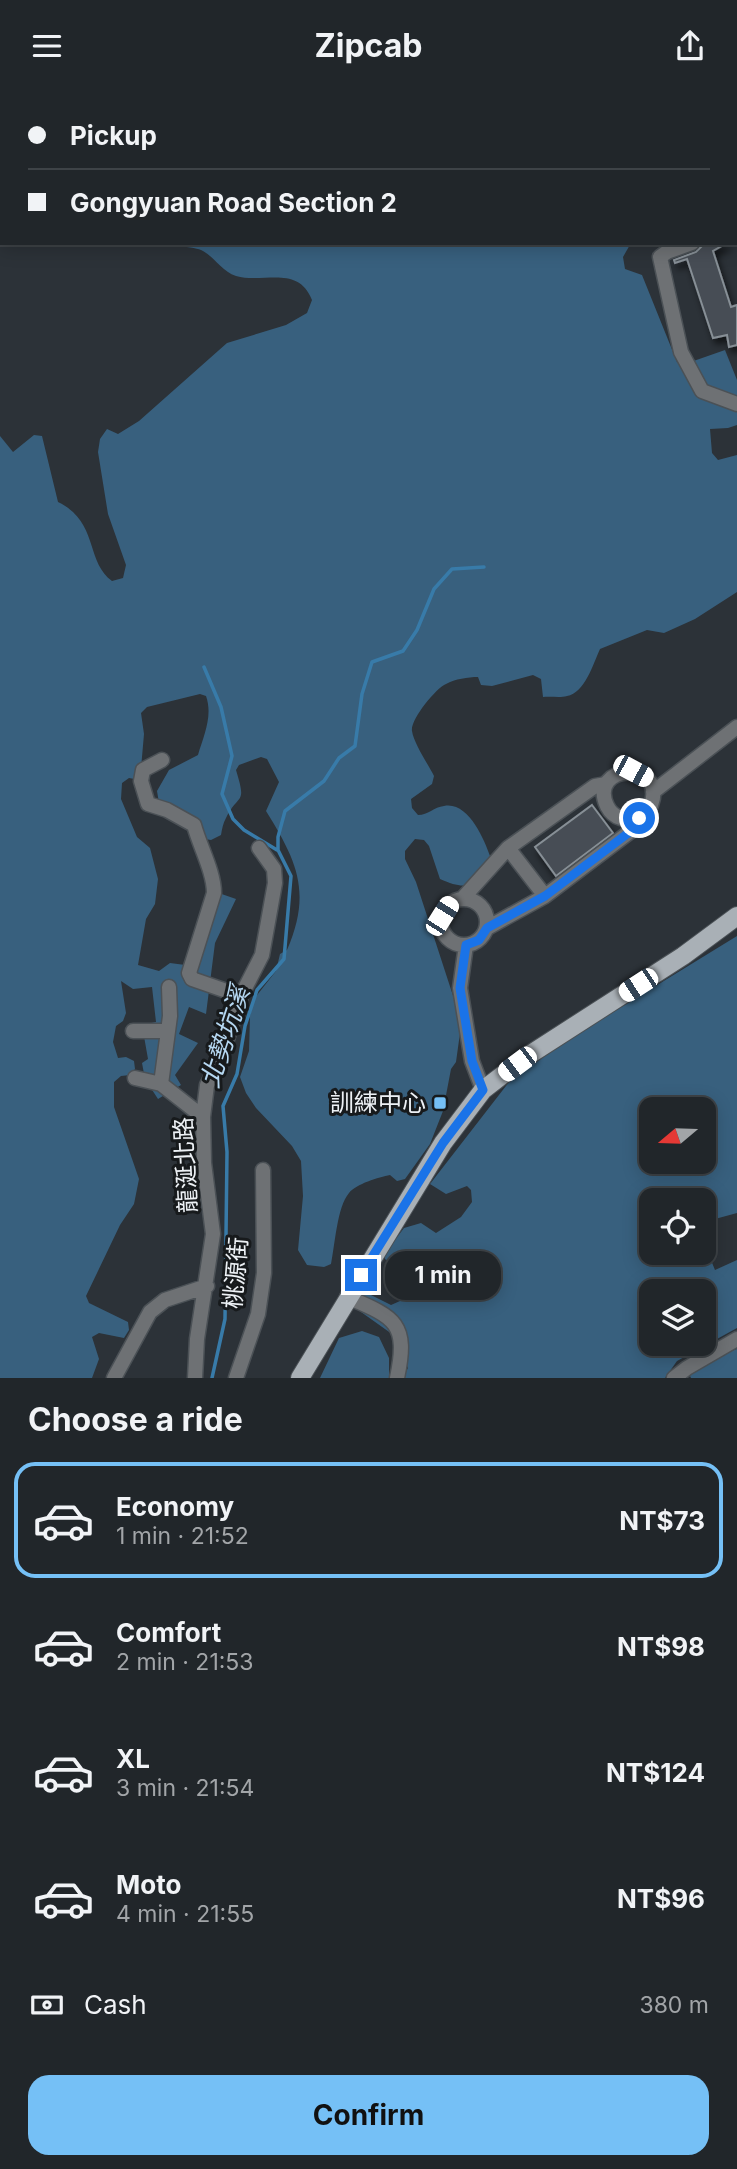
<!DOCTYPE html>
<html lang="en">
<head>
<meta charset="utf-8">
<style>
	:root { --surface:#21262a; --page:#292e32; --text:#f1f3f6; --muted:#a2a5a8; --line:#3e4347; --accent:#75c0f6 }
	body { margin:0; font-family:Inter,"Noto Sans TC",sans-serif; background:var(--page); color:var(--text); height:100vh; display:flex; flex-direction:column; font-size:26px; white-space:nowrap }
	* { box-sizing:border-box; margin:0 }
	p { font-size:23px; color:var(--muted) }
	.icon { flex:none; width:38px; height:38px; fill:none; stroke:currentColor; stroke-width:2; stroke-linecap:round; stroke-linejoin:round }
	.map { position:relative; height:1287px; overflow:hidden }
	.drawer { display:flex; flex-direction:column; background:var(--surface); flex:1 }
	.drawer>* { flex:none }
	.banner { position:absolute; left:0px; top:0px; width:738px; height:154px; box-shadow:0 4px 18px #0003,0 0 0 2px var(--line); display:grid; align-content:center; height:154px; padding:0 28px; background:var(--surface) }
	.needle { width:46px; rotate:251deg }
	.controls { position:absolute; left:639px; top:1006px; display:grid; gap:14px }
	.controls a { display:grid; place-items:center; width:77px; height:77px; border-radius:14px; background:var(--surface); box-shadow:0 4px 18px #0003,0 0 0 2px var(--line); font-size:35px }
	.end { position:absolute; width:32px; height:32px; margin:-16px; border:9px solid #1a73e8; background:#fff; box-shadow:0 0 0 4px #fff }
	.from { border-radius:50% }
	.bubble { position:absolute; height:49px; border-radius:21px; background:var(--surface); box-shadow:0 4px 18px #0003,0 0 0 2px var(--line); font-size:23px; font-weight:700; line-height:49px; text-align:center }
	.car { position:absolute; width:21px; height:42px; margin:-21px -10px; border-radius:9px; box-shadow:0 0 5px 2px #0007; background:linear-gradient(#fff 24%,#345 0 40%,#fff 0 76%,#345 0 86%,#fff 0) }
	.banner b { display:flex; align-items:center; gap:24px; height:66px; font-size:26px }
	.banner b+b { border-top:2px solid var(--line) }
	.banner i { width:18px; height:18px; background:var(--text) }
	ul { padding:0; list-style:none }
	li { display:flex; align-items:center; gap:21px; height:116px; margin:0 14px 10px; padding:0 14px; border:4px solid transparent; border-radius:21px }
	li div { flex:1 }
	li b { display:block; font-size:26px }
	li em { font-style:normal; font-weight:700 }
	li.selected { border-color:var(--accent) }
	li>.icon { width:63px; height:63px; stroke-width:1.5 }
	h2 { padding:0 28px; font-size:32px; line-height:84px }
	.pay { display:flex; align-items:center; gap:18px; height:77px; padding:0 28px; font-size:26px }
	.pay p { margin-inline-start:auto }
	.button { display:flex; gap:14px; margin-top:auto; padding:14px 28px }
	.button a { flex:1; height:80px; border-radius:21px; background:var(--accent); color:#111; font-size:28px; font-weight:700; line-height:80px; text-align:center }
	header { display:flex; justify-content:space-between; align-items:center; height:91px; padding:0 28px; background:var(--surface); font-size:32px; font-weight:700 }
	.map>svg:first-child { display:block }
	.green { fill:#38607e; fill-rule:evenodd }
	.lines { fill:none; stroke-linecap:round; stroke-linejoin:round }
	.stream { stroke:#387ba9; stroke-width:3.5 }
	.building { fill:#474e54; stroke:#878f96; stroke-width:2; filter:url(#shadow) }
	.minor-casing { stroke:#4b5156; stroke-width:17 }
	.major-casing { stroke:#4b5156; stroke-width:20 }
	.minor { stroke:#6e7174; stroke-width:14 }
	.major { stroke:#a9b0b6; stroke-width:18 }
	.route { stroke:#1a73e8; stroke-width:9 }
	.poi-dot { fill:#75c0f6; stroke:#171a1c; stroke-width:2.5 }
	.labels { text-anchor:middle; stroke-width:6; stroke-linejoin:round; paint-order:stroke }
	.poi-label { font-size:24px; fill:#edf1f5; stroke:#171a1c; text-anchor:end }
	.street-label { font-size:24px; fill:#edf1f5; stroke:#171a1c }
	.water-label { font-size:26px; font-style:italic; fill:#b5d7f1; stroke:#171a1c }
</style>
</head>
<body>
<header><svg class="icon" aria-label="menu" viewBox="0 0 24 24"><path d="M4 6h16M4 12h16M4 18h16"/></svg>Zipcab<svg class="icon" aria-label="share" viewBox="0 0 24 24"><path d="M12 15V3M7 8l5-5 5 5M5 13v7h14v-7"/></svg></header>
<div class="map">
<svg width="737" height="1287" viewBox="0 0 737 1287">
	<defs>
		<filter id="shadow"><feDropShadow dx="3" dy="5.5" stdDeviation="3.5" flood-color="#0009"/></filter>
	</defs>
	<rect width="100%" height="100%" fill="#2c3238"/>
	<path class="green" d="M0 0H737V100V2H2V134Z
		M147 152H631L623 166 625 178 642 184 677 271 685 273 725 259 737 289V334L728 337 710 338 712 362 718 369 737 364V501L695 528 664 542 647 539 600 558C593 573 585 602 567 605 560 607 551 605 543 606L541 588 533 584 492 595 481 594 478 586C468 586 455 588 446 593 436 597 410 629 412 640 414 653 428 673 434 685L432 693 411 708 412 717 418 724C428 724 434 716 444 715 468 710 484 748 490 765 477 793 471 802 440 788L429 755 424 749 415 748 405 760V768L416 791 457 917 460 942 456 971 451 978 443 1020 430 1053 405 1088 397 1090 390 1084C379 1086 356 1093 349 1102 337 1116 335 1154 331 1173L324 1176 307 1174 298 1159 303 1105 301 1070 292 1055 256 1017 246 1002 240 986 249 960 250 925 254 908 276 880 280 863 287 859C312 801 297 770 266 720L279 691 267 668 261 666 239 674 236 679C247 715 239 701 226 727 223 732 222 738 221 744L211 749 205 748 159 712 157 700 169 679 198 664C204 644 213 625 206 605L200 603 147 616 141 622 144 643 140 689 129 687 122 692 121 708 137 746 150 757 158 788 155 813 146 828 138 874 159 880 170 872 193 875 213 800 236 808 215 852 206 923 189 916 179 943 198 952 175 984 181 994 158 1008 145 988 142 972 148 968 142 934 156 931 152 896 133 898 121 890 126 922 123 930 116 935 113 951 118 967 126 966 134 970 135 978 130 984 121 985 114 991V1016L139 1088 134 1113 120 1134 86 1205 89 1212 128 1231 129 1239 124 1247 99 1242 92 1246 99 1268 92 1287H0V345L13 361 34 344 42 345 58 411C99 431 85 470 112 490L123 487 126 474 108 423 98 361 100 348 107 338 118 343 139 330 227 252 286 234 307 222 312 209C298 173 263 193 236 185 221 180 214 165 201 159 192 155 159 154 147 152Z
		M737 845V1122L704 1131V1110H651V1162H704V1152L715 1179 737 1169V1237L677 1270 665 1287H402L408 1277 392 1243 354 1216 363 1200 391 1214 418 1202 419 1195 385 1168V1162L404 1137 421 1132 436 1142 461 1126 472 1111 471 1099 467 1095 446 1103 430 1093 513 986 527 974ZM651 1018H704V1071H651ZM651 1200H704V1253H651Z
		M362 1240 379 1246 389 1267V1287H320L339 1247Z
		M737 1258V1287H691L687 1279 697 1272Z"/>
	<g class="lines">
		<path class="stream" d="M204 576 221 616 232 665 222 703 233 728 244 739 277 759
			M212 1287 225 1228 227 1061 223 1015 237 983 245 935 257 899 284 868 291 785 278 759V746L285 720 324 690 339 667 355 655 362 603 372 571 403 560 417 539 434 498 452 478 484 476"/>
	</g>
	<path class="building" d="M705 152H727L713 160 731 216 737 214V254L729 256 727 244 713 247 687 168 675 172 674 169 696 161Z
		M592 714 613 742 556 785 535 756Z"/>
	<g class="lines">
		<g class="minor-casing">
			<path id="minor" d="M692 152 667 161 660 166 681 261 702 300 737 313
				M162 669 143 679 141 690 148 713 167 719 194 734C200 756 214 781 214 802L189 882 192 888 241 905
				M653 701 737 636
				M545 805 508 757 595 695 606 693
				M463 807 508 757
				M441 831a23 23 0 1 1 46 0a23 23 0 1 1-46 0Z
				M487 837 545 805 631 740C636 732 648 721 651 714 668 669 587 672 607 715 614 729 626 729 639 727
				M466 854 460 897 472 970 483 999
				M133 940H167
				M135 987 161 993 203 1026
				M161 993 170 925 169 896
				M347 1206C394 1226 409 1231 397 1287
				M114 1287 150 1221 165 1209 207 1195
				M195 1287 197 1248 213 1143 204 1072 203 1026 207 994 220 970 241 905 262 864 275 792 274 778 259 757
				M236 1287 258 1223 264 1182 263 1079
				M674 1287 687 1277 737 1248"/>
		</g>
		<g class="major-casing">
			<path id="major" d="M300 1287 443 1052 483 999 526 966 683 865 737 825"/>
		</g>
		<use href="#minor" class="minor"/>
		<use href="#major" class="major"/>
	</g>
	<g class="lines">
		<path class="route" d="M361 1184 443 1052 483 999 472 970 460 897 466 854 479 849 487 837 545 805 631 740 639 727"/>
	</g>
	<rect class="poi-dot" x="433" y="1005" width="14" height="14" rx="3.5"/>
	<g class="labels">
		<g class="poi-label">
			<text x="426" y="1020">訓練中心</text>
		</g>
		<g class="street-label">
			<text transform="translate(186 1074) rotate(-93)" y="8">龍涎北路</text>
			<text transform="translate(236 1182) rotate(-85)" y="8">桃源街</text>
		</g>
		<g class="water-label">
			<text transform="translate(225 946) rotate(-72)" y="9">北勢坑溪</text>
		</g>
	</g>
</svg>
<div class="controls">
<a><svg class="needle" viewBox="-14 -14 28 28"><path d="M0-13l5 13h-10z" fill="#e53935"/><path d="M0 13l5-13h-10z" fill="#a2a5a8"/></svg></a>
<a><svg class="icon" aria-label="locate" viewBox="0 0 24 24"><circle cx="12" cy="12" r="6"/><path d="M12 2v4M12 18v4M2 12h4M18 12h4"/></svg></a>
<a><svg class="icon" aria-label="layers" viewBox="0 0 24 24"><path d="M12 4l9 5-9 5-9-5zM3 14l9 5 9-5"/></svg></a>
</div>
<i class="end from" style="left:639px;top:727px"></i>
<i class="end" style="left:361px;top:1184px"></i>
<div class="bubble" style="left:385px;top:1160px;width:116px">1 min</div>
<i class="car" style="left:633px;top:680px;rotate:118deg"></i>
<i class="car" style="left:442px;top:825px;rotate:32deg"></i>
<i class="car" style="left:638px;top:894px;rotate:237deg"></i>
<i class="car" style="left:517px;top:973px;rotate:233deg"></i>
<div class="banner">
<b><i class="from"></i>Pickup</b>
<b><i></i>Gongyuan Road Section 2</b>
</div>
</div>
<section class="drawer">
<h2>Choose a ride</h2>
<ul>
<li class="selected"><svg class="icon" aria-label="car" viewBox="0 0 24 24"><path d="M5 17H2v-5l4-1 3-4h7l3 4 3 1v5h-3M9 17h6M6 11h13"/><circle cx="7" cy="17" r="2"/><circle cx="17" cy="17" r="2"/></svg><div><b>Economy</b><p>1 min · 21:52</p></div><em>NT$73</em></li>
<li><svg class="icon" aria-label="car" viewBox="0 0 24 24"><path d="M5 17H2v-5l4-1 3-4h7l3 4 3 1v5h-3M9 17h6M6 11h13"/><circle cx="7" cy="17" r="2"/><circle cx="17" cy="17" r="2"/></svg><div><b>Comfort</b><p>2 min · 21:53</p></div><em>NT$98</em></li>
<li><svg class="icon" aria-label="car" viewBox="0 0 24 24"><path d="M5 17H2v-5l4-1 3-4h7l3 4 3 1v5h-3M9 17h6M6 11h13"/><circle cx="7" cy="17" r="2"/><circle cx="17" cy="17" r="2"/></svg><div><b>XL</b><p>3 min · 21:54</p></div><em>NT$124</em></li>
<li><svg class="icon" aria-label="car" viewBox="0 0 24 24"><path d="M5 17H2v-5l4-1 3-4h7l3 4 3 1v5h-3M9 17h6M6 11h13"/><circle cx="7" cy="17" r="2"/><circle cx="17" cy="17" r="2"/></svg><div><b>Moto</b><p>4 min · 21:55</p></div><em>NT$96</em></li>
</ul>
<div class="pay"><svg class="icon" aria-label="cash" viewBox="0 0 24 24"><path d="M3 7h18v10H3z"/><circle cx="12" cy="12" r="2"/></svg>Cash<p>380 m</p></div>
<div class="button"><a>Confirm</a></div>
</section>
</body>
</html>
